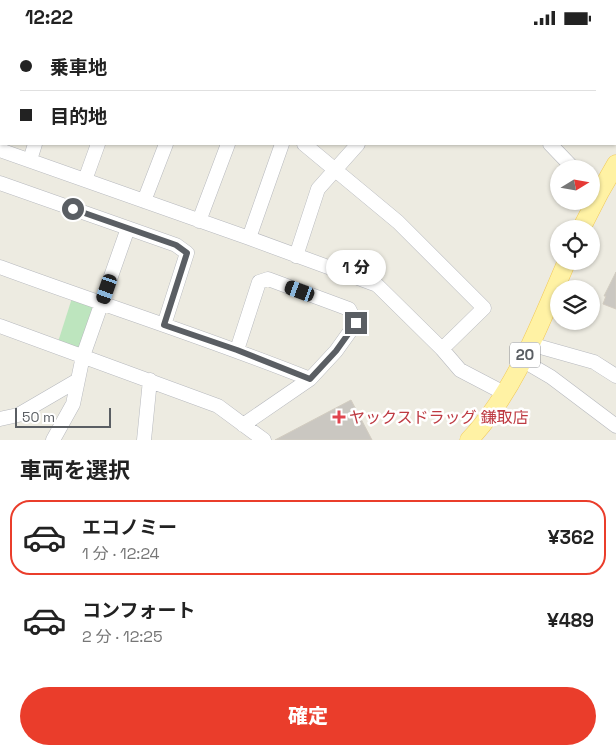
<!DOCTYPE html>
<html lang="ja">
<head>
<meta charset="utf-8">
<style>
	:root { --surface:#fff; --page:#f2f2f2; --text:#222; --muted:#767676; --line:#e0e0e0; --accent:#ea3d2b }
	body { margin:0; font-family:"Space Grotesk","Noto Sans JP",sans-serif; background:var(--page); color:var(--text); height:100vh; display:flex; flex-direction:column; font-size:19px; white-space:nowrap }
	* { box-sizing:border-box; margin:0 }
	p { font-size:16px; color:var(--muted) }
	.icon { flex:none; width:28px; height:28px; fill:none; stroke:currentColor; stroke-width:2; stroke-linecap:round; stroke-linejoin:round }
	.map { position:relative; height:405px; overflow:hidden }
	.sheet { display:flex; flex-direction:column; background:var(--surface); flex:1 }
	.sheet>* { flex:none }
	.hud { position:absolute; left:0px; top:0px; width:616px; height:110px; box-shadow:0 1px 4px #0004; display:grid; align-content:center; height:110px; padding:0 20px; background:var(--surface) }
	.needle { width:32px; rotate:79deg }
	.tools { position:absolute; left:550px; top:125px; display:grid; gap:10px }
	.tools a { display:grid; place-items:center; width:50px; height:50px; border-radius:50%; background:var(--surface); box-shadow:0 1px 4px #0004; font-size:25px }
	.scale { position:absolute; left:15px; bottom:12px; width:96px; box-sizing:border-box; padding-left:5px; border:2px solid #5a5e63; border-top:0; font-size:14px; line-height:18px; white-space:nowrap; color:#5a5e63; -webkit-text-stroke:4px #fff; paint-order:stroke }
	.end { position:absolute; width:22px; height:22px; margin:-11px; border:6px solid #5a5e63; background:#fff; box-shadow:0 0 0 2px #fff }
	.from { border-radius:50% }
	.bubble { position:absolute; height:35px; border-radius:18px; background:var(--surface); box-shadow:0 1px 4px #0004; font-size:16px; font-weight:800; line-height:35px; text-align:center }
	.car { position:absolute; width:15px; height:30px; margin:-15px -8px; border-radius:6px; box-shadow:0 0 4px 1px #0007; background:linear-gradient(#222 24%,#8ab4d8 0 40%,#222 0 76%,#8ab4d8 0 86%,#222 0) }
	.hud b { display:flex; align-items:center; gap:18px; height:48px; font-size:19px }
	.hud b+b { border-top:1px solid var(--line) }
	.hud i { width:12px; height:12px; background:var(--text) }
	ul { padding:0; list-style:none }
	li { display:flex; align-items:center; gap:15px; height:75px; margin:0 10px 8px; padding:0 10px; border:2px solid transparent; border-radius:20px }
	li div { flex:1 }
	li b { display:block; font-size:19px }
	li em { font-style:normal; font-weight:800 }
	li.on { border-color:var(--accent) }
	li>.icon { width:45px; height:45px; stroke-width:1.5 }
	h2 { padding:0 20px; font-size:22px; line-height:60px }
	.action { display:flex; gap:10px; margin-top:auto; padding:10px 20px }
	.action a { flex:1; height:58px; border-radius:30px; background:var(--accent); color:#fff; font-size:20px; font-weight:800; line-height:58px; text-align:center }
	.status { display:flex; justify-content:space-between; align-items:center; height:35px; padding:0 25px; background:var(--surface); direction:ltr }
	.status svg { height:14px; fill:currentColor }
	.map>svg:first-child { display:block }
	.green { fill:#bde5be }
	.building { fill:#cac7c1; stroke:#d2ccc0 }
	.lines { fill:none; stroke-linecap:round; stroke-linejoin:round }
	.minor-casing { stroke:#b7b9be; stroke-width:15 }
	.major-casing { stroke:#f2c956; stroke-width:19 }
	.minor { stroke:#fff; stroke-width:14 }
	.major { stroke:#fff2a4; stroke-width:18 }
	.route { stroke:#5a5e63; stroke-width:6 }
	.health-dot { fill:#e0444e; stroke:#fff; stroke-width:2 }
	.labels { text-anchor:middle; stroke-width:5; stroke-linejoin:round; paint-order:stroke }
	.shield { fill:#fff; stroke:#8c8e92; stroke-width:1 }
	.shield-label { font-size:15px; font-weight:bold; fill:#5a5e63 }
	.health-label { font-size:16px; fill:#be3a42; stroke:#fff; text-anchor:start }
</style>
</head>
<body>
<div class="status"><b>12:22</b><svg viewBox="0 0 49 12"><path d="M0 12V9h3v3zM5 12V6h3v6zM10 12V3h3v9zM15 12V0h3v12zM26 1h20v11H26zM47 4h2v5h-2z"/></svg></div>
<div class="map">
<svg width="616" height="405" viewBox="0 0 616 405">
	<rect width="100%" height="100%" fill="#edebe1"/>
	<path class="green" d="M72 263 92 270 95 274 82 310 76 313 58 307Z"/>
	<path class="building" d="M616 237V274L603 269 606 261H604Z
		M351 365 372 405H275Z"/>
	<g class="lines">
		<g class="minor-casing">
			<path id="minor" d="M240 0 241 1
				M310 0 312 1
				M438 0V1
				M72 1 73 0
				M137 1 138 0
				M207 1 208 0
				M0 44H1
				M304 109 398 187 484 273 442 314
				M550 109 574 134
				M0 115 249 203 377 250 442 314 460 335 504 358
				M30 125 35 109
				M85 145 98 109
				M0 148 176 210 187 218 164 290
				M144 166 166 109
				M199 186 228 109
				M249 203 282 109
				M296 221 318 154 358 109
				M0 232C103 270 208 303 310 344
				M0 291 218 371 264 405
				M530 309 594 327 616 341
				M237 315 259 247 268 244 349 274 356 288 336 316 310 344 243 390
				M522 325 551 342 616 391
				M0 384 18 380 78 345
				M53 405 73 369 83 321 128 193
				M144 405 150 345"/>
		</g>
		<g class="major-casing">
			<path id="major" d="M581 194 600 157 616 129
				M469 405C516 355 540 288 567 226"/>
		</g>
		<use href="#minor" class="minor"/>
		<use href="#major" class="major"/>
	</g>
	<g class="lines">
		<path class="route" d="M73 174 176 210 187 218 164 290 237 315 310 344 336 316 356 288"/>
	</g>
	<path class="health-dot" d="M336.5 374.5h5v5h5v5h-5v5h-5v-5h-5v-5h5z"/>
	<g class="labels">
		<rect class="shield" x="510" y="307.5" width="30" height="25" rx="4"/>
		<g class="shield-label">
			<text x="525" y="325">20</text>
		</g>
		<g class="health-label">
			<text x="349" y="388">ヤックスドラッグ 鎌取店</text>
		</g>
	</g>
</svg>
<div class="tools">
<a><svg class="needle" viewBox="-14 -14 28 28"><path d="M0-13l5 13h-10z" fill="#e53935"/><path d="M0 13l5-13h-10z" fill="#767676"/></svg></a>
<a><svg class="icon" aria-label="locate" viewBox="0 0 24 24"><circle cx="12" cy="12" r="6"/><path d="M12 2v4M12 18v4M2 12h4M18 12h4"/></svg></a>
<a><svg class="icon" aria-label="layers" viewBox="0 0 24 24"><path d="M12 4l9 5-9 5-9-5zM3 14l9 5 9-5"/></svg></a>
</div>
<div class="scale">50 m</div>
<i class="end from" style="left:73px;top:174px"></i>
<i class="end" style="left:356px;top:288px"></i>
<div class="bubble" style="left:326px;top:215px;width:60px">1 分</div>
<i class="car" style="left:107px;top:254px;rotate:199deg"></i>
<i class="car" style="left:300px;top:256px;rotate:290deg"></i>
<div class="hud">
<b><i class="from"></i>乗車地</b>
<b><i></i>目的地</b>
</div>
</div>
<section class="sheet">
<h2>車両を選択</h2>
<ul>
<li class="on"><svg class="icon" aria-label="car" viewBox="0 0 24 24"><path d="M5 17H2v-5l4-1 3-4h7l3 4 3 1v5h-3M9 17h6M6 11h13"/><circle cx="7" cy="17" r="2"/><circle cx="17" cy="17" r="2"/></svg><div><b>エコノミー</b><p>1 分 · 12:24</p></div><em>¥362</em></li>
<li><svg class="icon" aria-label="car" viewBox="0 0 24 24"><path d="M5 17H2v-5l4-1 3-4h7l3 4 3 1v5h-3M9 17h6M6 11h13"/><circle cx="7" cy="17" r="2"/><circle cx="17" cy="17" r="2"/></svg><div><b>コンフォート</b><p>2 分 · 12:25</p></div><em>¥489</em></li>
</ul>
<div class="action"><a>確定</a></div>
</section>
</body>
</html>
